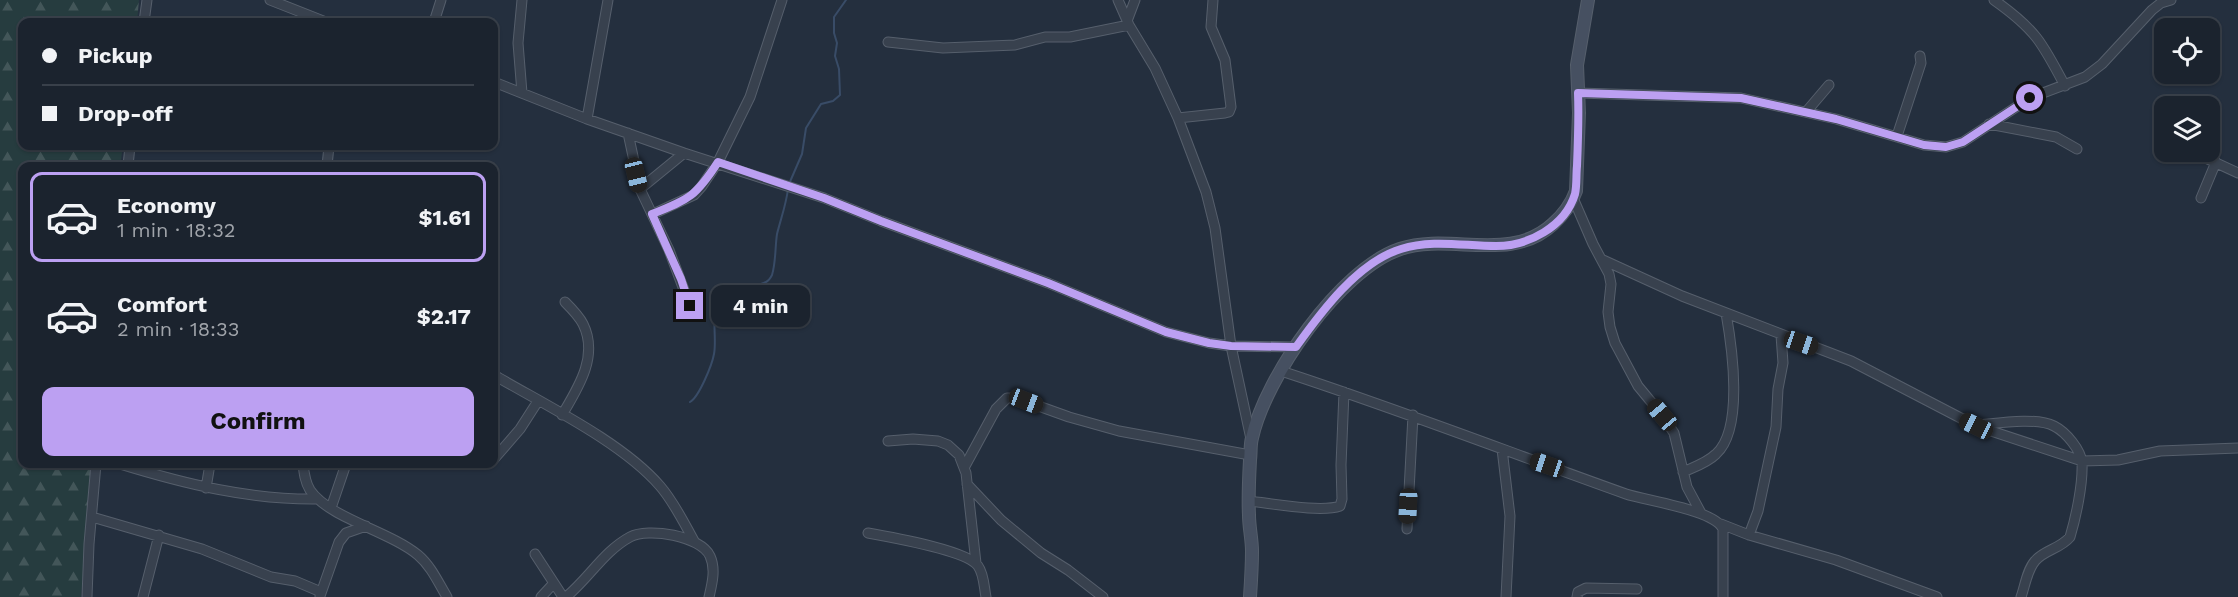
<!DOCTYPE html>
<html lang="en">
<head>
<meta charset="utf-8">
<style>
	:root { --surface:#1b232e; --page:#242b36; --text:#f1f3f6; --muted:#a0a4aa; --line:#39404a; --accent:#bca0f2 }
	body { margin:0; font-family:"Work Sans",sans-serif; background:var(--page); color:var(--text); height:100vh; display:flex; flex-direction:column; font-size:22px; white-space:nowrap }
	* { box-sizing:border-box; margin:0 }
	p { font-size:20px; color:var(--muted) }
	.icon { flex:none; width:33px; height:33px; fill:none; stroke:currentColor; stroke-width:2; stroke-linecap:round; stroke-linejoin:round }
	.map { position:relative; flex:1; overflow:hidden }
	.side { position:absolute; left:18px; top:162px; width:480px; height:306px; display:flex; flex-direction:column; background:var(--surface); border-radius:12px; box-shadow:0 2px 4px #0004,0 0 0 2px var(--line) }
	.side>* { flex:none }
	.top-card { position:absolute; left:18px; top:18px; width:480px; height:132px; border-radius:12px; box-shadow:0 2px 4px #0004,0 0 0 2px var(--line); display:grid; align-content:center; height:132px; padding:0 24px; background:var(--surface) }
	.controls { position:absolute; left:2154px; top:18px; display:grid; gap:12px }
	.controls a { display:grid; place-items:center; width:66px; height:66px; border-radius:12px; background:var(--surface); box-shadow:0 2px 4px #0004,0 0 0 2px var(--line); font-size:30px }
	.end { position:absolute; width:27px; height:27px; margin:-14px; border:8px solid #bca0f2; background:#111; box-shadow:0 0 0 3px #111 }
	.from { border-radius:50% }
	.bubble { position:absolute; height:42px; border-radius:12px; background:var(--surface); box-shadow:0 2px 4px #0004,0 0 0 2px var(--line); font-size:20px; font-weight:700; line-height:42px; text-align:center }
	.car { position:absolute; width:18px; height:36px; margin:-18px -9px; border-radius:8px; box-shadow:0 0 4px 2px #0007; background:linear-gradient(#222 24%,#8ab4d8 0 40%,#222 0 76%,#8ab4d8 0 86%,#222 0) }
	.top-card b { display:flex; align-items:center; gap:21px; height:57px; font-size:22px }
	.top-card b+b { border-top:2px solid var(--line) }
	.top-card i { width:15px; height:15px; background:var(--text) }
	ul { padding:10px 0 0; list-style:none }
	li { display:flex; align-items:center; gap:18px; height:90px; margin:0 12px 9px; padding:0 12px; border:3px solid transparent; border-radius:12px }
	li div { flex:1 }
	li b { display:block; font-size:22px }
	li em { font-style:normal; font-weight:700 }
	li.on { border-color:var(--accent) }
	li>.icon { width:54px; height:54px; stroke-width:1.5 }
	.action { display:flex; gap:12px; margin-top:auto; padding:12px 24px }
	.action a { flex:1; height:69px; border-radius:12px; background:var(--accent); color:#111; font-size:24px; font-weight:700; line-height:69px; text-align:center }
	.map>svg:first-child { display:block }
	.forest { fill:url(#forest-firs) }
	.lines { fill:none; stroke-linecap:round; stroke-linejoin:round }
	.stream { stroke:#394c67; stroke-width:2 }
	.street-casing { stroke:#565f6c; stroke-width:11 }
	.secondary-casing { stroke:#565f6c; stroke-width:14 }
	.street { stroke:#38414e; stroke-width:9 }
	.secondary { stroke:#465061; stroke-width:12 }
	.route { stroke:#bca0f2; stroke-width:8 }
</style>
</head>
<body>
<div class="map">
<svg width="2238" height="597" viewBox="0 0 2238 597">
	<defs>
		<pattern id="forest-firs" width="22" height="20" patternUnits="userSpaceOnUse" patternTransform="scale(1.5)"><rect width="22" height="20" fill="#263c3f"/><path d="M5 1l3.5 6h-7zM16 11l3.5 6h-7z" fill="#435659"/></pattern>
	</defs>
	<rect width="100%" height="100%" fill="#242f3e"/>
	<path class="forest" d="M0 0H139L137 22H22V146H123L120 166H22V464H93L81 597H0Z"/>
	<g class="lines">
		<path class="stream" d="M789 184 802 154 806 128 821 104 833 101 840 95 839 69 835 56 837 43 834 33V17L846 0
			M690 402C699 397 712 365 714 354 717 338 711 319 718 304 729 282 749 291 766 282 768 281 771 277 772 275 776 262 775 247 777 234 781 218 786 205 788 189"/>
		<g class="street-casing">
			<path id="street" d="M270 0 326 22
				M1118 0 1129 25 1155 68 1178 118 1206 192 1215 228 1231 346 1251 439
				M1994 0C2035 29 2042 42 2065 86
				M1127 21 1135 0
				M144 22 147 0
				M434 22 441 0
				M888 42 943 48 1015 45 1045 37H1070L1129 25
				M494 82 587 119 684 153 824 198 881 221 1048 283 1166 332 1209 343 1231 346 1296 347
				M522 93 518 43 522 0
				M1578 93 1741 98 1836 119 1924 145 1946 147 1963 142 2030 98 2085 77 2102 64 2152 10 2161 3 2171 0
				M1806 112 1829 85
				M1178 118 1225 113 1229 112 1231 107 1225 60 1211 27 1213 0
				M587 119 608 0
				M1989 124 2056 137 2077 149
				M628 133 640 189 669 250 690 306
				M1897 136 1921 63 1920 56
				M2179 152 2199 155 2238 173
				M128 166 130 146
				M327 166 329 146
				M640 189 684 153
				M1573 198 1593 244 1609 274 1611 284 1608 312 1610 327 1615 343 1638 386 1662 415 1674 433 1687 487 1701 513
				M2201 198 2216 162
				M653 214 694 195 702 186 718 162 750 97 782 0
				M1601 259 1682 296 1851 361 1976 426 2082 461 2118 460 2160 451 2238 448
				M1281 371C1398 409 1511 453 1626 494 1647 501 1715 510 1723 529V597
				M494 375C545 405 622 442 660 486 674 502 684 523 694 541
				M562 415C578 388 599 356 583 324 579 316 571 308 565 302
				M1979 425C1999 423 2036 417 2054 426 2066 432 2081 450 2082 463 2083 484 2076 517 2070 537 2060 549 2044 550 2035 561 2027 570 2025 586 2021 597
				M888 441 913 439 938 441 948 445 959 455 966 473 976 563
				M1502 449 1510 516 1506 597
				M494 459 520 429 538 401
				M120 464C185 484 250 500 318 499
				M303 464C304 473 305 482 310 490 329 518 389 531 418 555 431 566 438 582 447 597
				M965 466 996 409 1007 398H1016L1069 417 1119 431 1250 455
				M1683 472C1694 467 1707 463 1716 454 1744 429 1732 347 1726 313
				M967 484 1001 520 1041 553 1068 570 1103 597
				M206 488 210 464
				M1248 501C1270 503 1321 513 1340 506L1342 499 1341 465 1344 392
				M331 508 346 464
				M92 517 202 549 271 577 295 581 321 592
				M1721 524 1749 535 1836 560 1937 597
				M1407 529 1413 415
				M868 533C889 537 967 550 978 566 984 574 984 587 986 597
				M1749 535 1758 511 1776 427 1778 389 1783 363 1781 335
				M535 554 563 597
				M320 596 339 542 346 533 366 526
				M87 597 89 544 96 464
				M143 597 159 535
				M541 597 554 583
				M566 597C589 578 604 551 630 537 648 527 701 536 710 556 716 569 712 584 709 597
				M1577 597 1578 592 1586 588 1637 589"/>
		</g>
		<g class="secondary-casing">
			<path id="secondary" d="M1250 597C1251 582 1252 567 1252 551 1252 539 1249 527 1249 515 1248 497 1249 479 1250 460 1251 453 1250 445 1252 438 1265 378 1340 269 1400 249 1450 232 1510 264 1553 224 1563 215 1571 205 1576 191L1579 113 1577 65 1588 0"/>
		</g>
		<use href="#street" class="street"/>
		<use href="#secondary" class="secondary"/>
	</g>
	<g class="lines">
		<path class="route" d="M690 306 681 279 652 214C690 199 696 196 718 162L824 198 881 221 1048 283 1166 332 1209 343 1231 346 1296 347C1321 312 1358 262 1401 249 1432 239 1464 246 1496 246 1528 246 1565 227 1575 194 1577 185 1576 175 1577 166 1578 142 1579 118 1578 93L1741 98 1836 119 1924 145 1946 147 1963 142 2030 98"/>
	</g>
</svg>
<div class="controls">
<a><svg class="icon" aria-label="locate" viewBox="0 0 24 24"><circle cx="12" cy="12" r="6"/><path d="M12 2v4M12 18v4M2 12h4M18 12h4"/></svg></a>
<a><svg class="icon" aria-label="layers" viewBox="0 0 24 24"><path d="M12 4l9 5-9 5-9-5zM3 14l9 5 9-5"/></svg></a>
</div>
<i class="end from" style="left:2030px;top:98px"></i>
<i class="end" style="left:690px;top:306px"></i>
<div class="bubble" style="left:711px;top:285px;width:99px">4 min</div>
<i class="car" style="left:636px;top:175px;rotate:166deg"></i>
<i class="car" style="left:1801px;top:343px;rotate:109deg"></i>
<i class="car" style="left:1026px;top:401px;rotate:111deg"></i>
<i class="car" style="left:1662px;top:415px;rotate:320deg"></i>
<i class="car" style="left:1976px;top:426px;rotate:296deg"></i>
<i class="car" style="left:1547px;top:465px;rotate:289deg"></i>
<i class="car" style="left:1408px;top:506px;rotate:183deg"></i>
<div class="top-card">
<b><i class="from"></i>Pickup</b>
<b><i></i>Drop-off</b>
</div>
<section class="side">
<ul>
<li class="on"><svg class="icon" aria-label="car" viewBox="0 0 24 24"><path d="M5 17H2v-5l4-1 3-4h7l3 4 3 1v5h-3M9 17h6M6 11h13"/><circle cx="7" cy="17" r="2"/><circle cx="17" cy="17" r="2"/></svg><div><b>Economy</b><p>1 min · 18:32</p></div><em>$1.61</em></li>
<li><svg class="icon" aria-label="car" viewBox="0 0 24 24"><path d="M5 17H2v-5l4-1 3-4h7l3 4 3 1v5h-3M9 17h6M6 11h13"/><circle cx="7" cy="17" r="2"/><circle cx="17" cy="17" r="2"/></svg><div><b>Comfort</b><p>2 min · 18:33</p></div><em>$2.17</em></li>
</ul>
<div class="action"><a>Confirm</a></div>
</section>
</div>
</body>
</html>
